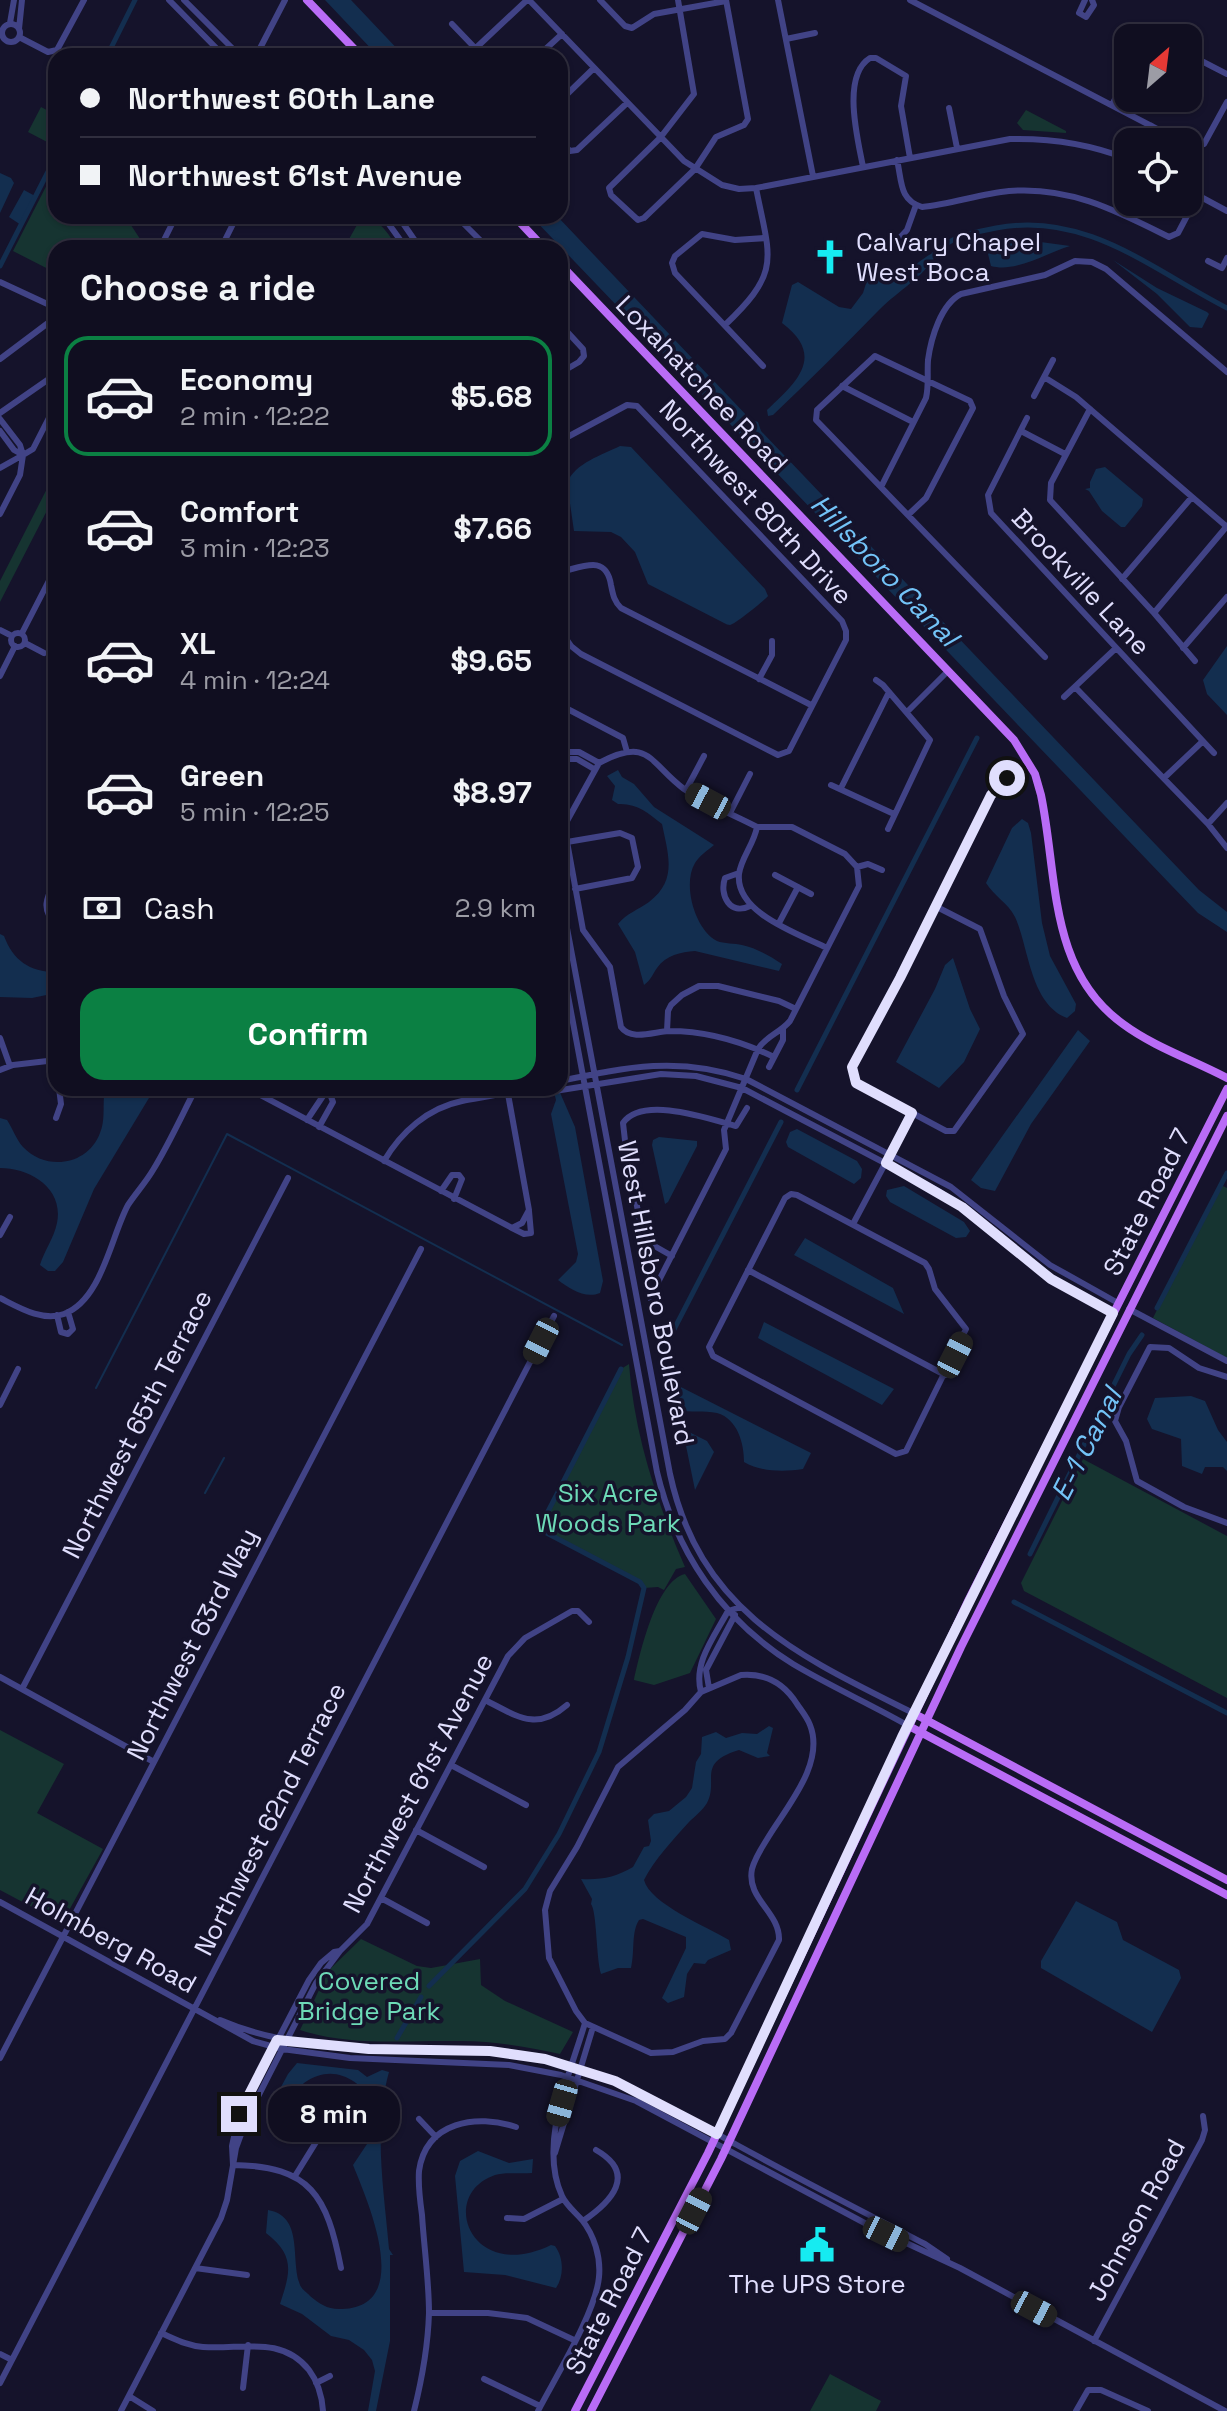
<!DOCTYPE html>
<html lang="en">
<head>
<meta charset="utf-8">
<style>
	:root { --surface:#100e20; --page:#1e1c2d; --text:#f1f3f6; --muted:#9c9ca5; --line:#302e3e; --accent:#0b8043 }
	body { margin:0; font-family:"Space Grotesk",sans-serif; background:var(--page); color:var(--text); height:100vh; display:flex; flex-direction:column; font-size:30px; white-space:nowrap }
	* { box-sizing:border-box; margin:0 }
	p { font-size:26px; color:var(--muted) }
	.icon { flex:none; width:44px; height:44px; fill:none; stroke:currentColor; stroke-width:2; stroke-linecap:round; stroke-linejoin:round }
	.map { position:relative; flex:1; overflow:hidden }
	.side { position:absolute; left:48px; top:240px; width:520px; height:856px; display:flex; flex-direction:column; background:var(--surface); border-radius:24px; box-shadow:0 2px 6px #0004,0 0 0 2px var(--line) }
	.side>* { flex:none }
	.guide { position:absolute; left:48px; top:48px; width:520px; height:176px; border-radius:24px; box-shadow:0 2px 6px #0004,0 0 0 2px var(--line); display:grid; align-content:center; height:176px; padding:0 32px; background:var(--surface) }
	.needle { width:52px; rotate:28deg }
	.tools { position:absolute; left:1114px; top:24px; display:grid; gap:16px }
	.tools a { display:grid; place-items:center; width:88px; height:88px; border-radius:16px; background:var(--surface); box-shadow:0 2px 6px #0004,0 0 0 2px var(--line); font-size:40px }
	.end { position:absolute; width:36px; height:36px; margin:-18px; border:10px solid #e0defd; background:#111; box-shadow:0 0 0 4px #111 }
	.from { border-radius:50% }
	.bubble { position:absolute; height:56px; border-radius:24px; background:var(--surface); box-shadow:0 2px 6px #0004,0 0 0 2px var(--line); font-size:26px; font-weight:700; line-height:56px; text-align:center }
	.car { position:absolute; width:24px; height:48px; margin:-24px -12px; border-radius:10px; box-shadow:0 0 6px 2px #0007; background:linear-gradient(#222 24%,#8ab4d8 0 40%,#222 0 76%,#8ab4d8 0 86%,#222 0) }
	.guide b { display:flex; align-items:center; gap:28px; height:76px; font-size:30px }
	.guide b+b { border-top:2px solid var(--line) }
	.guide i { width:20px; height:20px; background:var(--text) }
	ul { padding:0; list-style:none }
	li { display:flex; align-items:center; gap:24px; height:120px; margin:0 16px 12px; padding:0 16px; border:4px solid transparent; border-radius:24px }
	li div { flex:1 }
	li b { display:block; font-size:30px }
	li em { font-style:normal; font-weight:700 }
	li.current { border-color:var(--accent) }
	li>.icon { width:72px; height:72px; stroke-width:1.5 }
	h2 { padding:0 32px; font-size:36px; line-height:96px }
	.pay { display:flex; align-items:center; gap:20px; height:88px; padding:0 32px; font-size:30px }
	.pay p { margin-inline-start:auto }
	.action { display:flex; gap:16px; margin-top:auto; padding:16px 32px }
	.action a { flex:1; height:92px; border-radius:24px; background:var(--accent); color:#fff; font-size:32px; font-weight:700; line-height:92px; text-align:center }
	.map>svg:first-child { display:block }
	.green { fill:#163431 }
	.water { fill:#132e4f }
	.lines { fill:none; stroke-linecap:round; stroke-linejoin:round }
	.stream { stroke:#132e4f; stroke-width:2 }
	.canal { stroke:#132e4f; stroke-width:5 }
	.minor { stroke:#414386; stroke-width:6 }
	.major { stroke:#b96cf6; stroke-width:8 }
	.route { stroke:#e0defd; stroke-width:10 }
	.labels { text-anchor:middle; stroke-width:7; stroke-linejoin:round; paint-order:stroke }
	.poi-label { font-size:26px; fill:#e0defd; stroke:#15132b; text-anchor:start }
	.street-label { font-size:26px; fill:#e0defd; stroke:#15132b }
	.park-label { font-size:26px; fill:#6ddab7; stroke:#15132b }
	.water-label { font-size:28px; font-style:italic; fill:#73c3f7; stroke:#15132b }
</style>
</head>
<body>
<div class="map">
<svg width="1227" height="2411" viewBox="0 0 1227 2411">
	<rect width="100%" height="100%" fill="#15132b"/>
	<path class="green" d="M41 107 56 115V129L49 143 28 132Z
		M1026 110 1066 131V133L1023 130 1017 123Z
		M56 167V216H125L146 248H56V273L13 251Z
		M362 216C378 217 390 235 397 248H344Z
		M56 471V493L0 602V581Z
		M1219 1184 1227 1188V1358L1153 1318Z
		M629 1364C634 1434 657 1503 685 1567L676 1569 664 1590 658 1587 644 1588 639 1582 539 1529 621 1369Z
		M1083 1459 1227 1536V1698L1024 1591 1021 1583Z
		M685 1574 716 1619 690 1673 654 1685 634 1680C640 1653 656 1581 685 1574Z
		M0 1730 64 1764 37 1813 103 1849 62 1923 0 1890Z
		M361 1939 417 1966 431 1968 480 1959 481 1985 505 2001 573 2032 560 2054C527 2047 495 2041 461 2041 406 2040 353 2047 300 2030L328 1971Z
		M830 2374 881 2401 876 2411H810Z"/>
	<path class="water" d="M325 0H351L404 56H378Z
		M0 173 11 178 14 183 0 213Z
		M24 190 35 196 21 225 9 217Z
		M531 216H557L750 419 758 422 761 431 1199 890 1227 912V932L1198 913 1171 885Z
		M1026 240 1070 246C1046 253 1016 273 991 266L988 254 992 245Z
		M940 249C925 277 900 289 879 310 844 346 809 381 773 415L768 416 767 410C797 382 826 356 782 323L792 285 798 282 839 307 851 309 863 293 868 277C902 285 912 262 940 249Z
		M1113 260 1157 288 1207 312 1209 314 1202 328 1190 327 1157 294Z
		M620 446 631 447 765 589 768 596C765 600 735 624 730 625 728 625 726 624 724 623L648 584 635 552 621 537 611 532 574 531 567 483C575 463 602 455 620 446Z
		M1105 467 1143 499 1142 506 1125 527H1121L1102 511 1089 491 1085 489 1090 488V482L1096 469Z
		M1227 646V715L1207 694 1203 680Z
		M618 770 622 777 634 784 654 807 714 845C708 850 699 856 695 863 682 884 695 930 717 941 724 944 735 943 742 945 756 948 770 956 782 964L779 971 695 951C681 952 666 955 657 968 652 975 651 980 644 985L635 952 618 924C627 913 638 910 649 902 678 880 668 854 662 824 648 813 637 803 618 804L612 800 615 786 607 776Z
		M1022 819 1028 823 1031 833 1042 923 1050 956 1076 1004 1075 1011 1067 1018C1030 1004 1029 947 1015 917 1008 903 994 896 986 883L1012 828Z
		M0 934 4 936C13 960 29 972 56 972V993L32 998 0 997Z
		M953 958 970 1009 980 1029 964 1062 939 1088 896 1062 935 989 945 965Z
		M1078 1030 1090 1041 1031 1124 995 1191 981 1188 971 1180Z
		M127 1088H155L94 1189 63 1262 55 1271H48L40 1265C44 1251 54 1238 57 1223 64 1188 30 1168 0 1168V1118L7 1120C13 1129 16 1139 23 1147 47 1172 88 1165 100 1133 105 1121 103 1109 104 1096L112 1090Z
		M553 1088H558L575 1127 603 1281 600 1293C585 1299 570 1289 558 1280L576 1262 578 1254 551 1114 556 1100Z
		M797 1129 857 1161 862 1169 861 1178 854 1184 788 1147 786 1142 790 1132Z
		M659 1137 697 1141V1146L668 1202 665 1204 652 1145 653 1140Z
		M904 1186 964 1222 970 1231 966 1237 956 1238 890 1202 886 1196 887 1190Z
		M805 1238 893 1288 904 1314 794 1255Z
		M764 1322 894 1389 882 1405 758 1338Z
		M673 1383 811 1453 803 1469C784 1472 761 1472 744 1462 744 1444 738 1419 717 1413 704 1410 690 1413 677 1410Z
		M1191 1396 1205 1401 1218 1430 1227 1442V1471L1223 1467H1205L1202 1474 1182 1466 1181 1439 1152 1429 1147 1419 1155 1398Z
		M689 1432 707 1441 714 1452 695 1490 685 1441Z
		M769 1726 773 1728 767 1753 770 1756 758 1758 739 1750C696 1763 719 1780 707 1803 703 1810 694 1817 689 1822 673 1840 654 1860 644 1880 650 1904 708 1927 729 1940L731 1950 708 1960 705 1964 694 1963 687 1974 684 1997 668 2003 662 1998 686 1948V1937L643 1919 639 1920C631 1933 635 1951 631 1968H618L601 1974C596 1957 597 1912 591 1904L592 1899 581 1879C602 1880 616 1877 633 1867L644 1847 649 1846 651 1841 648 1820 654 1814 669 1811 686 1797 692 1788 696 1762 701 1754 702 1737 716 1732 726 1738 742 1733 757 1734Z
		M1076 1901 1117 1922 1123 1940 1179 1970 1181 1978 1152 2032 1041 1968V1961Z
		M297 2063 358 2070 367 2077 382 2070 389 2072C373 2129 384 2189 389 2249L393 2255H390V2341L376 2411H368L375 2371 372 2360 364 2350 349 2340 331 2336 302 2314 280 2304C290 2273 296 2256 266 2233L268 2210C303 2216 291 2257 299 2282 301 2290 306 2291 310 2296 320 2304 328 2310 342 2309 415 2307 367 2200 353 2165L371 2138 374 2102C357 2078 332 2063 304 2083 293 2092 286 2108 278 2120L269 2117 268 2111 288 2074Z
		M478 2151 509 2163 533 2159 532 2173C520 2174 505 2172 495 2175 437 2195 471 2284 551 2245L555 2246C564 2258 564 2276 556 2288L505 2275 464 2272 455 2176 460 2161Z"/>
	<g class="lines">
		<path class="stream" d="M96 1388 227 1134 622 1345
			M205 1493 224 1458"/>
		<path class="canal" d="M107 56 135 0
			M935 253C956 234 968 234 996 228 1086 211 1151 269 1227 308
			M0 266 56 156
			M797 1090 977 738
			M1157 1308 1227 1173
			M668 1341 781 1122
			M1030 1554 1129 1354 1142 1335
			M1014 1602 1227 1713
			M429 1986 525 1889 559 1834 599 1752 628 1657 644 1588 640 1582 539 1529 621 1369
			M397 2038 421 1997"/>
		<path class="minor" d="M169 0 224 56
			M184 0 240 56
			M529 0 684 161 722 185 739 189 756 188 1010 139C1051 138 1090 144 1128 159
			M600 0 625 26 632 28 654 14 726 1
			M678 0 694 94 660 138 609 188 611 195 638 220 644 218 695 169 716 137 744 125 748 119 726 0
			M778 0 813 176
			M910 0 1182 142
			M1085 0 1079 13 1086 17 1094 5 1092 0
			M10 23 14 0
			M452 24 476 49
			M2 33a9 9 0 1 1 18 0a9 9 0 1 1-18 0Z
			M19 29 22 0
			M19 37 48 52 57 50 84 0
			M1151 38H1156
			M786 39 815 33
			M1188 54 1227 74
			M256 56 285 0
			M477 56 478 46 527 0
			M538 56 562 34
			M560 101 594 68
			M1112 105 1128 74
			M949 108 957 148
			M560 142 570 151 577 150 627 103
			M1143 142 1152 126
			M1188 145 1197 147 1204 144 1227 102
			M897 160C902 181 899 200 922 207 951 204 980 194 1009 191 1070 186 1117 211 1169 237L1178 233 1198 195
			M863 167C858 140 841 76 870 58H876L906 76 901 106 910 158
			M1188 190 1227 211
			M383 216 406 248
			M398 216 420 248
			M456 216 488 248
			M894 244 907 230 916 205
			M160 248 176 216
			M221 248 237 216
			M1208 261 1222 268 1227 258
			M0 282 56 308
			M560 324 583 349 584 356 579 362 560 373
			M725 325C782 271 770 259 756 188
			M0 359 56 317
			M763 366 675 273 672 263 675 256 702 234 735 240 766 238
			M1044 377 1076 397 1227 527
			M842 386 913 422
			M1034 396 1053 360
			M1090 409 1051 483 1050 500 1154 613 1195 661
			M0 413 56 374
			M1027 418 988 495 991 513 1214 753
			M0 419 20 445 23 455
			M0 431 14 450 23 455
			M1021 431 1065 454
			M560 441 627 405 637 406 842 621 846 631V640L789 751 778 755 581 654 571 646 560 630
			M0 468 23 455
			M881 487 926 398C929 385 927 373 928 360 931 338 941 304 961 294L1045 275 1075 261 1092 262 1106 269 1227 372
			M0 514 20 475 23 455 33 449 56 404
			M908 515 926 498 973 408 970 401 875 356 817 410 816 420 1045 657
			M560 572C583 567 606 554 611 585 613 595 614 601 621 608L811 705
			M1122 579 1192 497
			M1154 613 1227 526
			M0 630 12 636
			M11 640a7 7 0 1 1 14 0a7 7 0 1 1-14 0Z
			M22 633 56 567
			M25 643 44 653
			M1183 648 1227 597
			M0 676 15 646
			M759 679 772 655V641
			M876 680 883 685 930 740 888 829
			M1075 687 1208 824 1227 848
			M1064 697 1115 649
			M560 705 623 738 627 752
			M907 712 948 671
			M560 752H579L599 763
			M560 759H577L594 769
			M1164 778 1202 742
			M831 785 894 814
			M841 788 889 692
			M686 790 704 756
			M730 813 750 774
			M1208 824 1227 803
			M757 827C734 815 706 804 684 789 649 763 650 736 599 763L567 821 566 836 583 930 610 967 621 1027C631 1041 653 1032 669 1031 706 1031 741 1041 774 1057
			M757 827C754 844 741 858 739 874 735 913 799 934 827 948
			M757 827H792L845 854 857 867 868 864 882 870
			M567 842 620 833 632 838 638 867 632 878 575 889
			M739 873 725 878C719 895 730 916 750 906
			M775 875 811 894
			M56 879C47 897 40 909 56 924
			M560 891 670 1474C700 1612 799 1656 913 1713
			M935 906 980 929 1004 996 1023 1034 954 1131H946L856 1083 852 1067C887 1003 918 938 951 874 967 841 981 803 1007 778
			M779 923 798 887
			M560 953 657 1472C676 1552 722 1620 793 1664 830 1686 870 1704 907 1725
			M667 1031 668 1011 671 1005 682 995 699 986H718L779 1001 796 1009
			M0 1038 10 1066
			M769 1067 783 1040V1029
			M0 1070 13 1065 56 1060
			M560 1081C627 1067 679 1056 746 1079L951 1187 1050 1265 1118 1303
			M247 1088 512 1228 522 1223 529 1210 508 1094
			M508 1094 530 1095 661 1074 696 1076 742 1088 940 1192 976 1218 1051 1279 1113 1313
			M56 1118 61 1104 59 1088
			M307 1120 325 1093 330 1094 333 1102 319 1127
			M384 1161C401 1132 428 1108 462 1101 482 1097 503 1095 523 1088
			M441 1191 452 1175H459L462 1179 454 1199
			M791 1194 797 1195 925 1263 929 1269 935 1289 966 1329 906 1451 896 1454 713 1356 709 1347 785 1198Z
			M853 1224 912 1113
			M512 1228 524 1234 531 1233 529 1211
			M0 1235 10 1217
			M672 1256 644 1240 627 1158 623 1123C642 1095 710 1119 736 1126L747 1108
			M748 1270 945 1375
			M0 1298C18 1307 42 1322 64 1314 102 1300 111 1236 128 1205 136 1193 146 1182 153 1170 169 1144 182 1115 196 1088
			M650 1298 726 1149 724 1130 758 1049C766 1036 780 1033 790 1021L859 886 857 867
			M1129 1309 1227 1361
			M57 1315 61 1332 68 1334 73 1329 68 1312
			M1227 1377 1199 1368 1169 1348 1150 1347 1119 1407 1115 1421 1126 1441 1137 1481 1184 1507 1227 1523
			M0 1405 18 1369
			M741 1675C765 1673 784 1683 797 1704 801 1710 807 1717 810 1725 825 1763 788 1805 769 1836 763 1846 755 1857 752 1869 746 1899 780 1912 779 1940L731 2033 725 2039 703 2041 673 2052 651 2053 585 2023 576 2011 549 1958 545 1910 550 1891 577 1847 618 1767 685 1710 701 1692Z
			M0 1677 154 1762
			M709 1688 706 1670 735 1615
			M22 1689 288 1178
			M701 1692C693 1663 714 1637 728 1611L741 1607
			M485 1700C517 1716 536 1732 567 1705
			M451 1765 526 1805
			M416 1830 484 1867
			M381 1898 427 1923
			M0 1902 253 2041 282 2049 350 2058 509 2065 561 2075 636 2101 874 2228 960 2268 1225 2411
			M220 2020C325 2065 434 2036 543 2059 614 2074 674 2110 737 2145 799 2179 862 2211 925 2244L947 2259
			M0 2058 421 1249
			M419 2119 436 2137
			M555 2153 593 2027
			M233 2165 232 2146 239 2114 309 1980 321 1963 334 1952 340 1951 367 1924 508 1656 525 1638 572 1611H578L589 1622
			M233 2165C311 2166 327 2196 341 2268
			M295 2176 331 2118
			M507 2218 524 2219 563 2199
			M583 2221C611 2202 638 2174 596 2150
			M195 2268 247 2275
			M429 2313H488L527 2318 574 2340
			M161 2333C175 2339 188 2346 203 2347 241 2350 281 2335 309 2370 318 2382 322 2396 323 2411
			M1094 2341 1202 2140 1205 2130 1203 2116
			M0 2354 12 2360
			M484 2379 540 2406
			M0 2383 554 1316
			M316 2383 330 2376
			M243 2388 248 2345
			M129 2396 153 2411
			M121 2411 221 2218 227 2200 236 2148 247 2118 316 1983 340 1951
			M414 2411C422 2379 428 2346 429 2313 429 2281 424 2247 422 2215 420 2201 418 2185 419 2171 426 2121 477 2114 516 2127
			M538 2411C555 2378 596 2312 599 2277 601 2257 594 2235 582 2220 575 2212 566 2205 562 2196 538 2144 570 2074 585 2023
			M1076 2411 1088 2390H1101L1148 2411"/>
		<path class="major" d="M307 0 361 56
			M514 216 544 248
			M560 264 1014 740 1035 774 1041 795C1058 877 1048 970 1123 1024 1154 1047 1193 1060 1227 1078
			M913 1713 1227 1880
			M907 1725 1227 1895
			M575 2411 708 2153 969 1599 1227 1089
			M591 2411 721 2159 961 1647 1227 1116"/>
	</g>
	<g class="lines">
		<path class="route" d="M239 2114 277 2040 369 2049 490 2051 545 2059 615 2081 717 2134 902 1737 1113 1313 1051 1279 962 1207 886 1163 912 1113 856 1083 852 1067 900 978 991 795 1007 778"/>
	</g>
	<defs>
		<g id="church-bare" transform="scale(2.76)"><path d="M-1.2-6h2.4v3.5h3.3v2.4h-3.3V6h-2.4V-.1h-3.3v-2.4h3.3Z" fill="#16ebf1" stroke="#15132b" stroke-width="2.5" paint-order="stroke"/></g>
		<g id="civic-bare" transform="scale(2.76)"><path d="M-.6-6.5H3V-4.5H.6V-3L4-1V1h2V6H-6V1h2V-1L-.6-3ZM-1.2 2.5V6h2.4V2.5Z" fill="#16ebf1" stroke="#15132b" stroke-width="2.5" paint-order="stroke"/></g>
	</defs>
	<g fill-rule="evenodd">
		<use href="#church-bare" x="830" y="257"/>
		<use href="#civic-bare" x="817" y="2245"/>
	</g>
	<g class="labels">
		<g class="poi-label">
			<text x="856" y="251">Calvary Chapel<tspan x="856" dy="30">West Boca</tspan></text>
			<text x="817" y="2293" text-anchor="middle">The UPS Store</text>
		</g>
		<g class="street-label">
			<text transform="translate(702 384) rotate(46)" y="9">Loxahatchee Road</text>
			<text transform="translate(756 502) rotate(47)" y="9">Northwest 80th Drive</text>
			<text transform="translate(1081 582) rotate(47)" y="9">Brookville Lane</text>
			<text transform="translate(1147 1202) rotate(-63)" y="9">State Road 7</text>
			<text transform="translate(656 1293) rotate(79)" y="9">West Hillsboro Boulevard</text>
			<text transform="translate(137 1424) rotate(-63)" y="9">Northwest 65th Terrace</text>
			<text transform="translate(192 1644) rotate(-63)" y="9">Northwest 63rd Way</text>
			<text transform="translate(418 1783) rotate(-62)" y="9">Northwest 61st Avenue</text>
			<text transform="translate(270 1819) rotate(-63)" y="9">Northwest 62nd Terrace</text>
			<text transform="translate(111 1940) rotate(29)" y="9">Holmberg Road</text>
			<text transform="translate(1136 2220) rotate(-62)" y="9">Johnson Road</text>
			<text transform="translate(609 2301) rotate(-63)" y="9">State Road 7</text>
		</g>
		<g class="park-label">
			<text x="608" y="1502">Six Acre<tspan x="608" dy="30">Woods Park</tspan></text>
			<text x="369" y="1990">Covered<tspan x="369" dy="30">Bridge Park</tspan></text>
		</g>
		<g class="water-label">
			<text transform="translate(885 570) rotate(46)" y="10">Hillsboro Canal</text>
			<text transform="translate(1086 1444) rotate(-63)" y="10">E-1 Canal</text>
		</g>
	</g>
</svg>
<div class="tools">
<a><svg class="needle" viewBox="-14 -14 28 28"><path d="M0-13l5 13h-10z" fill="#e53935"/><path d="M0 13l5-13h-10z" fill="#9c9ca5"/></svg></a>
<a><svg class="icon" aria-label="locate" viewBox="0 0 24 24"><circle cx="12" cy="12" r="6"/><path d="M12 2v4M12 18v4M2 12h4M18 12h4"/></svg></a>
</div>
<i class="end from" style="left:1007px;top:778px"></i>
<i class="end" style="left:239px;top:2114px"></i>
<div class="bubble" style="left:268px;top:2086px;width:132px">8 min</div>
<i class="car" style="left:708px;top:801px;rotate:298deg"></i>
<i class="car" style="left:541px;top:1341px;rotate:207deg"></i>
<i class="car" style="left:955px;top:1355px;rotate:27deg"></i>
<i class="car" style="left:562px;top:2103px;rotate:196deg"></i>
<i class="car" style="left:694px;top:2211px;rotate:27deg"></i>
<i class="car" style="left:886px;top:2234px;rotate:116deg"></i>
<i class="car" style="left:1034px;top:2309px;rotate:118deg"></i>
<div class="guide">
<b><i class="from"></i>Northwest 60th Lane</b>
<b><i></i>Northwest 61st Avenue</b>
</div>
<section class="side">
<h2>Choose a ride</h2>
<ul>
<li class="current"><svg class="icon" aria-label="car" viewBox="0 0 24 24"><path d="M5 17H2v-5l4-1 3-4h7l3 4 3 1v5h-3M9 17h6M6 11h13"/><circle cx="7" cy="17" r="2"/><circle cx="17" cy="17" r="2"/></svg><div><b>Economy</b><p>2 min · 12:22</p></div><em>$5.68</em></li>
<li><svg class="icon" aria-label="car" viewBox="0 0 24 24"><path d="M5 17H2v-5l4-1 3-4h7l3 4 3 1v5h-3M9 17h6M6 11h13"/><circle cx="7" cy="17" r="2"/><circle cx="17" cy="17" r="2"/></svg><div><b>Comfort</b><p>3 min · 12:23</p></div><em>$7.66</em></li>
<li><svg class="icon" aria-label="car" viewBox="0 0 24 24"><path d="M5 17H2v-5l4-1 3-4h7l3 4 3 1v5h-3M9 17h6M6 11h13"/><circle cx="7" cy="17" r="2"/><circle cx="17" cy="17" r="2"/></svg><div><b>XL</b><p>4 min · 12:24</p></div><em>$9.65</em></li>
<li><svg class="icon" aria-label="car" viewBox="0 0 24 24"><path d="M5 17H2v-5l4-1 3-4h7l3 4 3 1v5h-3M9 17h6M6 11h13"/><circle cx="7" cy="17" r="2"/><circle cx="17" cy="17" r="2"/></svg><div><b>Green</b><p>5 min · 12:25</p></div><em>$8.97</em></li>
</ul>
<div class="pay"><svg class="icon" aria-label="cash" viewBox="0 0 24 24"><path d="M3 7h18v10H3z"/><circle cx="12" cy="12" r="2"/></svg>Cash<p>2.9 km</p></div>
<div class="action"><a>Confirm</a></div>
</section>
</div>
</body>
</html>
